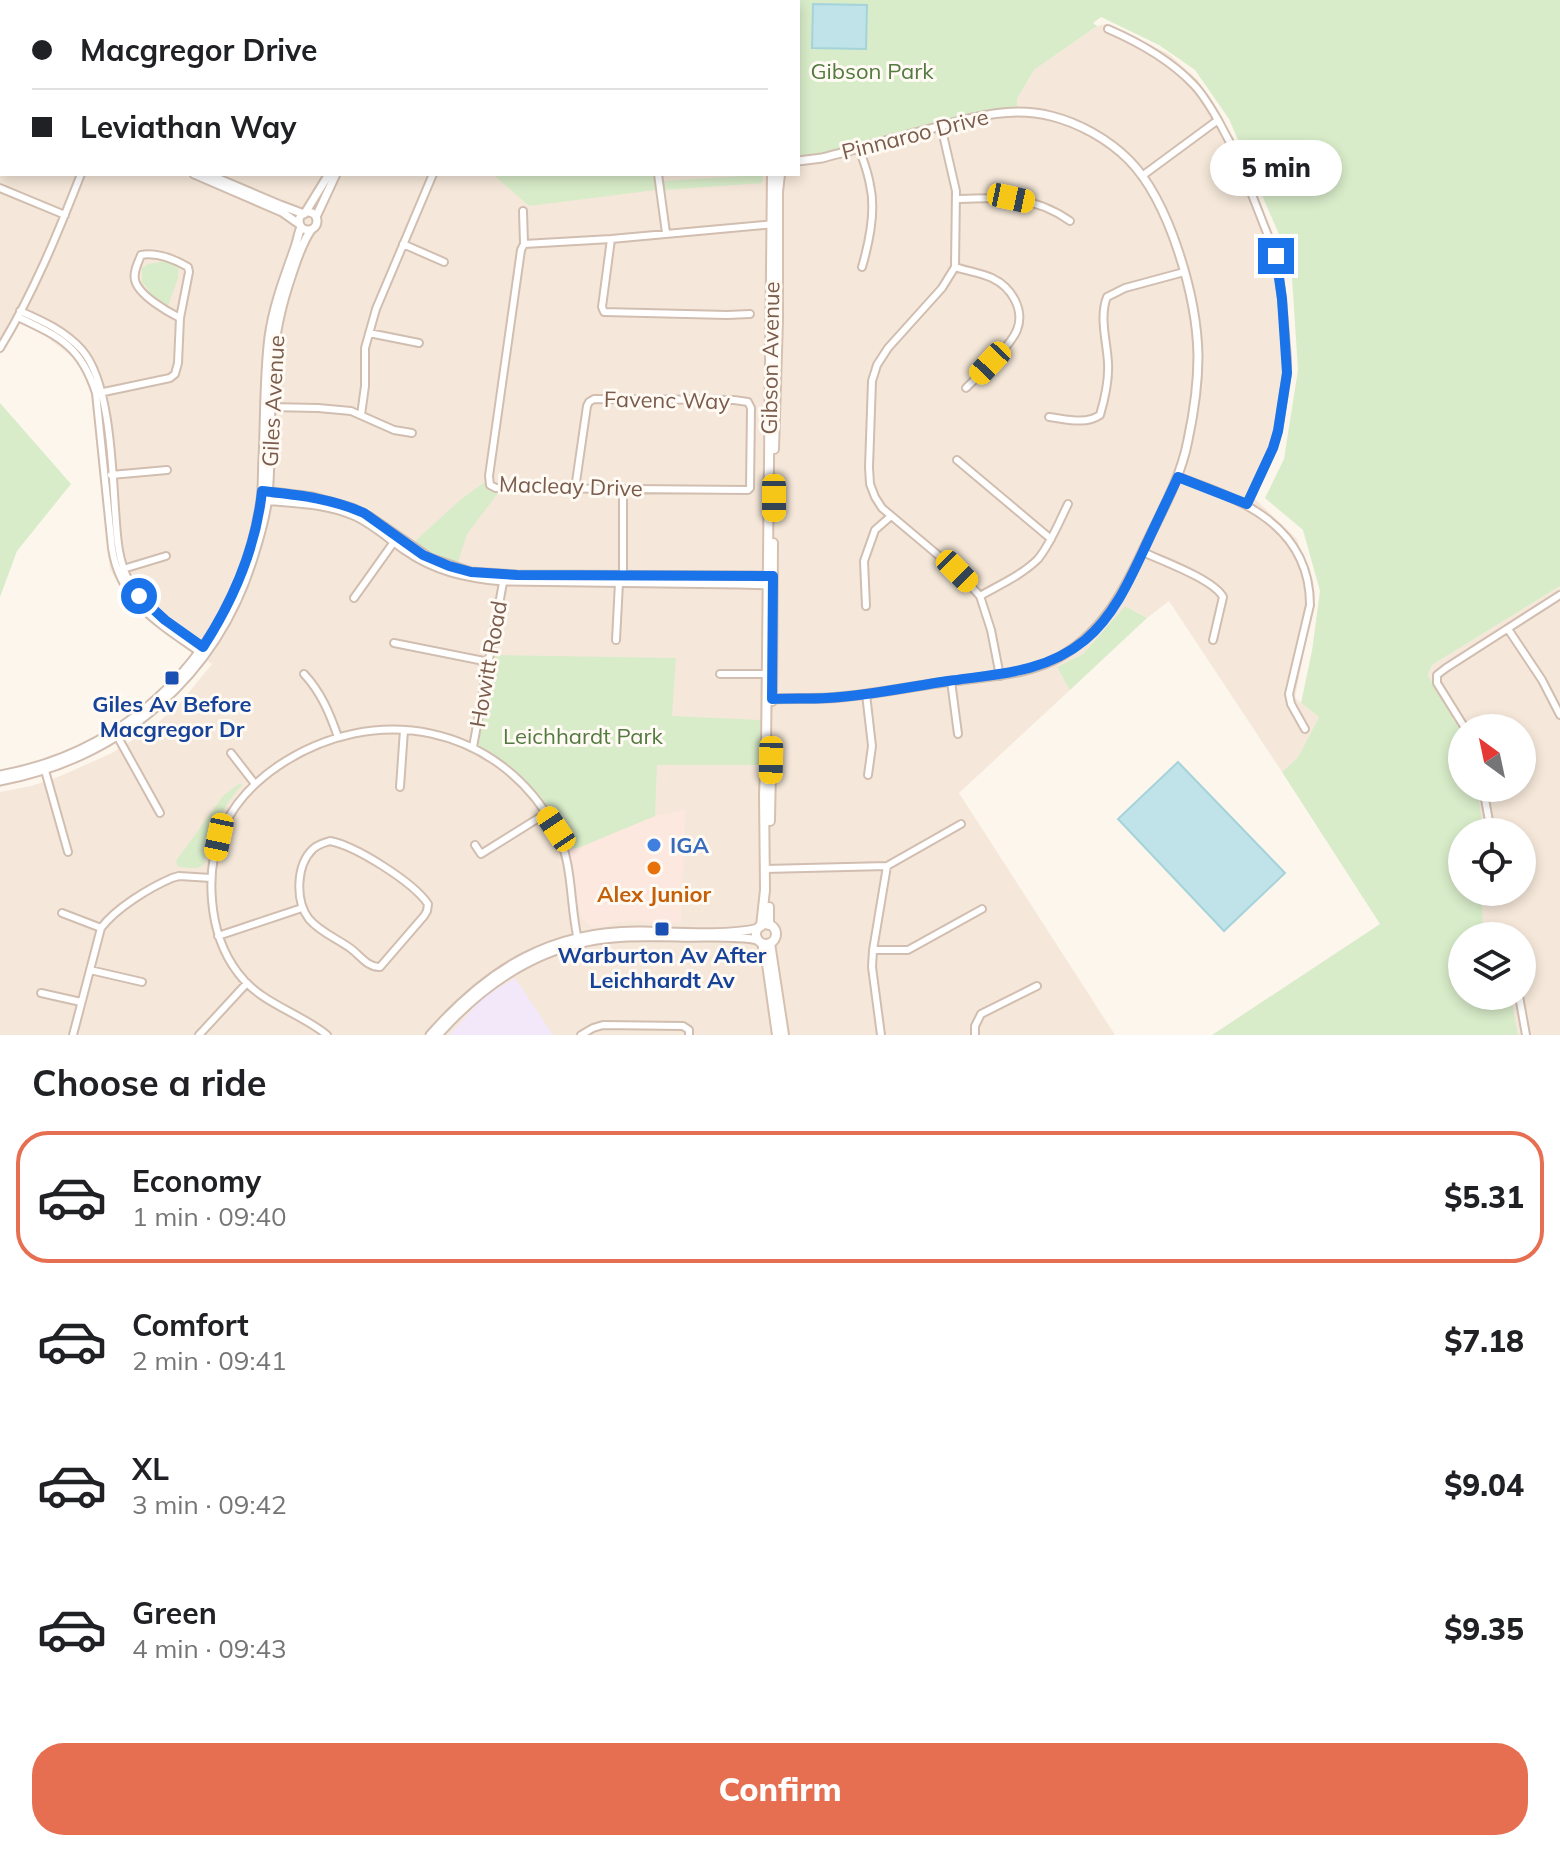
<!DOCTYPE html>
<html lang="en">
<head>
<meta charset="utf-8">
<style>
	:root { --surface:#fff; --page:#f2f2f2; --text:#202124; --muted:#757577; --line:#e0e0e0; --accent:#e76f51 }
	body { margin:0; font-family:Mulish,sans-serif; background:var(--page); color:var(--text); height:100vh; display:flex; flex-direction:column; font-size:30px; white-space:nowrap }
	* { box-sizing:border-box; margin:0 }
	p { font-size:26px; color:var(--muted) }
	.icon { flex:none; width:44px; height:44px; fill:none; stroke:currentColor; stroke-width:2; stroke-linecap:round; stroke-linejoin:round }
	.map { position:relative; height:1035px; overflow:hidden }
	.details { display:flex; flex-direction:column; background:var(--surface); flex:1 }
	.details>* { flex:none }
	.banner { position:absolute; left:0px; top:0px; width:800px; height:176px; box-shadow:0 4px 12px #0003; display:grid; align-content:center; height:176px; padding:0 32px; background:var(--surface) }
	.needle { width:52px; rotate:327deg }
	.buttons { position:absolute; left:1448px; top:714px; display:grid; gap:16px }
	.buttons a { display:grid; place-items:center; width:88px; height:88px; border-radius:50%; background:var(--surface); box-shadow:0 4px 12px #0003; font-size:40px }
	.end { position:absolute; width:36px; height:36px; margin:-18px; border:10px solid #1a73e8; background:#fff; box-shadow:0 0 0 4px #fff }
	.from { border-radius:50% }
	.bubble { position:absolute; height:56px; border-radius:28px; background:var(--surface); box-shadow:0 4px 12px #0003; font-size:26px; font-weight:800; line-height:56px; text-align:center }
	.car { position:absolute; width:24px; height:48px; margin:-24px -12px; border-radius:10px; box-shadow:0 0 6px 2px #0007; background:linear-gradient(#f5c518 24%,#345 0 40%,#f5c518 0 76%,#345 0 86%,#f5c518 0) }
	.banner b { display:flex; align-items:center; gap:28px; height:76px; font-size:30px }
	.banner b+b { border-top:2px solid var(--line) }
	.banner i { width:20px; height:20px; background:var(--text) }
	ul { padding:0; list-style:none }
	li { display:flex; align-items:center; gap:24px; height:132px; margin:0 16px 12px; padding:0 16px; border:4px solid transparent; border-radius:32px }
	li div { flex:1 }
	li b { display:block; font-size:30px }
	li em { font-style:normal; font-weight:800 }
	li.selected { border-color:var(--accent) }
	li>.icon { width:72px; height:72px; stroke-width:1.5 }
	h2 { padding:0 32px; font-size:36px; line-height:96px }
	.primary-button { display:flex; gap:16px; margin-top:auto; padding:16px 32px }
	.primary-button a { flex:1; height:92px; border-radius:32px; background:var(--accent); color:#fff; font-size:32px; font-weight:800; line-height:92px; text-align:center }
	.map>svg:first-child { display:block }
	.residential { fill:#f5e8da }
	.commercial { fill:#fde8e0 }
	.education { fill:#f3e8fa }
	.green { fill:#d8ecc9 }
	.water { fill:#bfe3e8; stroke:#a5d3da; stroke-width:2 }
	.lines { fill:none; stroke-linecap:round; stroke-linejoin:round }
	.minor-casing { stroke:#d1beb0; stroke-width:10 }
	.tertiary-casing { stroke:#d1beb0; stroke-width:11 }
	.secondary-casing { stroke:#d6c0b0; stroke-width:12 }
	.minor { stroke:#fff; stroke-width:6 }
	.tertiary { stroke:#fff; stroke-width:7 }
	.secondary { stroke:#fff; stroke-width:8 }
	.route { stroke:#1a73e8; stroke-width:10 }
	.transit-dot { fill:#1a4fb4; stroke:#fffaf3; stroke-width:3 }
	.shop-dot { fill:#3f7fe0; stroke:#fffaf3; stroke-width:3 }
	.food-dot { fill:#e8710a; stroke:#fffaf3; stroke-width:3 }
	.labels { text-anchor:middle; stroke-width:6; stroke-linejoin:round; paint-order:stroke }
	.park-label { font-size:22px; fill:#537a41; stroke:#fffaf3 }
	.street-label { font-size:22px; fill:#7a5c4d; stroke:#fffaf3 }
	.transit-label { font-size:22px; font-weight:bold; fill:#164399; stroke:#fffaf3 }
	.shop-label { font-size:22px; font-weight:bold; fill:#366cbe; stroke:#fffaf3; text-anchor:start }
	.food-label { font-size:22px; font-weight:bold; fill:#c56008; stroke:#fffaf3 }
</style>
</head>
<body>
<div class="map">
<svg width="1560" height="1035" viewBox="0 0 1560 1035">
	<rect width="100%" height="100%" fill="#fdf6ec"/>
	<path class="residential" d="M0 0H781V2H2V174H798V157L839 151 1017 99 1034 70 1097 26 1106 24 1169 54 1198 80 1250 174 1282 272 1292 365 1280 432 1253 497 1297 539 1314 600 1295 698 1319 717 1298 757 1282 772 1169 601 1147 618 1125 606 1083 654 1058 667 1070 690 959 793 1115 1035H0V792L31 786 58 777 112 753 152 728 180 703 212 664 131 605 110 569 91 393 79 362 43 334 19 321 0 355Z
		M1560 586V1035H1518L1511 996H1522V936H1488L1483 926 1482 892H1522V832H1484L1477 788H1522V728H1462V734L1428 675 1432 665Z"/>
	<path class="commercial" d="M685 810 681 923 633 921 617 922 611 925 592 928 582 918 563 849 578 848 655 816Z"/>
	<path class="education" d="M515 978 553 1035H449L485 996Z"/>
	<path class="green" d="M781 0H1560V586L1432 665 1428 675 1462 734V788H1477L1484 832H1462V892H1482L1483 926 1488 936H1462V996H1511L1518 1035H1212L1380 924 1282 772 1298 757 1319 717 1301 703 1312 651 1320 591 1303 530 1265 498 1284 459 1298 370 1291 262 1229 119 1195 70 1159 45 1101 17 1093 23 1097 26 1034 70 1017 99V106L839 151 798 157V2H781Z
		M497 174H656V190L529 206 496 177Z
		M763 175 762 183 664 190 663 181Z
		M179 259 178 278 168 306 154 297 142 282V268L148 264Z
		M0 403 71 484 17 551 0 597Z
		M485 482 502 488 467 534 456 568 412 544 460 500Z
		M1125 606 1147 618 1070 690 1057 667 1083 654Z
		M494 655 676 658 672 716 761 720 760 765H657L655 816 578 848 563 849C552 820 533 791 509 772 498 763 485 755 473 747Z
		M240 783 242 785C221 808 211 833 204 864 199 871 186 867 178 867L176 861 223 796Z"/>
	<path class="water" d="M813 4 867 5 866 49 812 48Z
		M1178 762 1285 873 1224 931 1118 819Z"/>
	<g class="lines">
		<g class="minor-casing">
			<path id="minor" d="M477 1 484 2
				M0 2 2 3
				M32 2 33 0
				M121 2V0
				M209 2 210 0
				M294 2 295 0
				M551 2V0
				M641 2 642 0
				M1108 29C1138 42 1170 60 1193 84 1203 94 1211 108 1218 120
				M941 126 956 191 955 267 942 288 888 348 877 365 872 381 869 467 870 484 875 497 882 508 957 571 980 596 991 630 1000 676
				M859 148C863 160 868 172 870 185 876 210 869 243 862 267
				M658 174 666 233
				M1142 176 1218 120 1236 154 1276 256 1282 299 1287 359V373L1278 431 1273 448 1247 504
				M0 188 65 215
				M957 199C1000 197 1033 195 1070 221
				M523 211 524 244
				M611 239 602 307 604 312 727 315 750 314
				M403 244 444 262
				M955 267C967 271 981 273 992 278 1011 287 1025 309 1017 330 1010 347 980 374 966 388
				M20 311C43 321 65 331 82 350 110 382 112 467 115 509 117 534 117 558 129 581 145 611 178 630 206 649
				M18 317C60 337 81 346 96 393L112 548C120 602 160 624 201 653
				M369 333 419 343
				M0 348C33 294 58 233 81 174
				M99 393 170 378 175 374 178 363 180 318 189 272 188 267C174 259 158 252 141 255 138 263 133 272 135 280 138 295 168 312 180 318
				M268 407 318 408 351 411 394 430 412 433
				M361 415 365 386V348L376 309 433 174
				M1049 417C1066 419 1085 425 1100 415 1105 398 1109 380 1108 363 1107 342 1099 317 1107 297L1125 288 1184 272
				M957 460 1051 539
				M111 475 167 470
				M1178 477C1242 499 1310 526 1310 605L1289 694 1291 704 1305 729
				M575 489 587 406 589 402 594 399 734 400 748 402 751 408 750 488 748 490C667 489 586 489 506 488H496L490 485 489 476 521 250 524 244 611 239 775 224
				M1143 552C1162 561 1213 579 1223 597L1213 640
				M123 569 166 556
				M980 596C999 585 1022 575 1038 559 1051 543 1059 522 1068 504
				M354 598 396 539
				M866 606 864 561 875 530 891 516
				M1508 629 1542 680 1560 715
				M616 640 619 583 623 576V489
				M394 643 489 662
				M304 674C321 692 330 714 338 737
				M720 674H768
				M951 681 958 734
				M866 694 872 746 868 775
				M1465 728 1437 683V675L1446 668 1560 595
				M115 732 160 813
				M473 747 504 577
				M231 753 255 784
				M44 767 68 852
				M400 787 404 730
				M1483 788 1491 832
				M330 841C356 846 413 882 428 904L427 911 424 916 380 967C368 968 360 955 350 948 336 938 320 932 309 919 295 901 296 865 313 849 318 844 324 843 330 841Z
				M475 845 481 854 545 814
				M765 869 887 866 961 824
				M62 913 101 928
				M218 936 302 908
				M873 950H908L982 909
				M90 970 142 982
				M41 993 81 1002
				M1519 996 1526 1035
				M73 1035 101 928C116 908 149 888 172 878L179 876 211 878
				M199 1035 247 983
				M327 1035C299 1012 261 1004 238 973 222 952 214 926 212 900 207 842 231 798 278 766 374 701 498 724 555 828 574 863 569 902 578 940
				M581 1035 593 1028 603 1025 683 1026 689 1030V1035
				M881 1035 872 967 873 950 887 866
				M975 1035V1026L981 1014 1037 986"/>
		</g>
		<g class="tertiary-casing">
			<path id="tertiary" d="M384 2 385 0
				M392 2V0
				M0 90 2 91
				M194 174 282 212 299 224
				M207 174 280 205 304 214
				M299 221a9 9 0 1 1 18 0a9 9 0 1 1-18 0Z
				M305 213 329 174
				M316 217 336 174
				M264 491 313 497 352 508 370 517 430 558 471 572 517 575 772 576
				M263 500C294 503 324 503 353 515 372 523 388 538 405 550 435 571 466 578 503 581L739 584 771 585
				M767 699C787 698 807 699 827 698 869 696 911 686 953 681 990 676 1030 675 1063 655 1105 629 1125 589 1145 546 1162 511 1181 477 1188 440 1194 412 1198 384 1198 356 1197 297 1170 202 1129 160 1108 139 1079 123 1051 116 1008 105 968 119 926 130 891 139 856 149 822 158L798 161
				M0 775C140 750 241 639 261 500 263 486 262 472 263 458 265 418 264 377 269 337 273 307 284 278 294 250 297 242 298 234 301 227
				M0 781C122 758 218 675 254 555 260 536 266 516 268 496 272 452 269 407 273 363 275 332 282 303 292 274 297 259 302 243 311 230
				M430 1035C488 969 552 929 643 931 677 932 727 936 759 928
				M438 1035C478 990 526 954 586 942 616 935 648 937 678 937 704 938 732 935 758 940"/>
		</g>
		<g class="secondary-casing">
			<path id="secondary" d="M780 0V2
				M773 2V0
				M774 449 778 319V192L780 174
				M772 701 773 543
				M770 821 771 767
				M769 907V925
				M756 934a10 10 0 1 1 20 0a10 10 0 1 1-20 0Z
				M761 926 765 890 764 794 766 750 772 174
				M762 943 767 964 777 1035
				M770 943 784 1035"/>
		</g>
		<use href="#minor" class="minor"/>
		<use href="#tertiary" class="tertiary"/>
		<use href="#secondary" class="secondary"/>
	</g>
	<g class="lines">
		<path class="route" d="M139 596 165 620 203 647C234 599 256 548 262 491 297 495 331 498 364 513L423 555 449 566 471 572 517 575 773 576 772 699C790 698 809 699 827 698 867 696 908 687 948 681 997 674 1045 673 1085 640 1115 615 1131 577 1147 543 1157 521 1168 499 1178 477L1247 504 1273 448 1278 431 1287 373 1282 299 1276 256"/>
	</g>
	<g class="transit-dot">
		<rect x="164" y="670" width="16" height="16" rx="4"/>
		<rect x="654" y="921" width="16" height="16" rx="4"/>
	</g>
	<circle class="shop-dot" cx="654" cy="845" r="8"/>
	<circle class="food-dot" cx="654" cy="868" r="8"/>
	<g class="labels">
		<g class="park-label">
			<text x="872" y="79">Gibson Park</text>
			<text x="583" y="744">Leichhardt Park</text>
		</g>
		<g class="street-label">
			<text transform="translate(915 134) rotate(-14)" y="8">Pinnaroo Drive</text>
			<text transform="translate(770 358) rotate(-89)" y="8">Gibson Avenue</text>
			<text transform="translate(667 400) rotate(1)" y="8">Favenc Way</text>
			<text transform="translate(273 401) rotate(-87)" y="8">Giles Avenue</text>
			<text transform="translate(571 486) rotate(2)" y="8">Macleay Drive</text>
			<text transform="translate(488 664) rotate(-80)" y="8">Howitt Road</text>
		</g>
		<g class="transit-label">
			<text x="172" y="712">Giles Av Before<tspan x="172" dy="25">Macgregor Dr</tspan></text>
			<text x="662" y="963">Warburton Av After<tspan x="662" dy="25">Leichhardt Av</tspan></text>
		</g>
		<g class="shop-label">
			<text x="670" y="853">IGA</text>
		</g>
		<g class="food-label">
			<text x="654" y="902">Alex Junior</text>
		</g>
	</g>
</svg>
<div class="buttons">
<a><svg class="needle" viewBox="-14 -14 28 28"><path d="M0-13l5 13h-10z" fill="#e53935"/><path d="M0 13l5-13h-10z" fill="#757577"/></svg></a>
<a><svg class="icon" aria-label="locate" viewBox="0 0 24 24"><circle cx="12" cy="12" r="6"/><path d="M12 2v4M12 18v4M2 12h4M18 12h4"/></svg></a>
<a><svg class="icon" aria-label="layers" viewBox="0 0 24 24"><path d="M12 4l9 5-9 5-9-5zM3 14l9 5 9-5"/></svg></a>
</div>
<i class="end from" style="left:139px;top:596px"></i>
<i class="end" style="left:1276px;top:256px"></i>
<div class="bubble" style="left:1210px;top:140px;width:132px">5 min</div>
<i class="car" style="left:1011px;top:198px;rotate:102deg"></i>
<i class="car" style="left:990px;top:363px;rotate:223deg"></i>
<i class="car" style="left:774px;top:498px;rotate:180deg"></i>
<i class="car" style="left:957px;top:571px;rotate:135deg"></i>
<i class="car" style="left:771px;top:760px;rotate:181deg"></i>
<i class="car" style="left:556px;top:829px;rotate:326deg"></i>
<i class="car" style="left:219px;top:837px;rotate:192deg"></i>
<div class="banner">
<b><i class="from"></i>Macgregor Drive</b>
<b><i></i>Leviathan Way</b>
</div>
</div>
<section class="details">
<h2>Choose a ride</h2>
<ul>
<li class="selected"><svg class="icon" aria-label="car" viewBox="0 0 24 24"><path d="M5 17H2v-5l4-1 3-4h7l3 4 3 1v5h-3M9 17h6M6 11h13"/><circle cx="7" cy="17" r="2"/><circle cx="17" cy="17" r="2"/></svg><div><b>Economy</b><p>1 min · 09:40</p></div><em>$5.31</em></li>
<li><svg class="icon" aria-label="car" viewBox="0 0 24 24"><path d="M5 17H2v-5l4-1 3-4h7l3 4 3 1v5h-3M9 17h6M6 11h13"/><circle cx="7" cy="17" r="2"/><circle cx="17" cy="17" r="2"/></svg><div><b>Comfort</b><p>2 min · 09:41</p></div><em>$7.18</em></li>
<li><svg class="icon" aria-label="car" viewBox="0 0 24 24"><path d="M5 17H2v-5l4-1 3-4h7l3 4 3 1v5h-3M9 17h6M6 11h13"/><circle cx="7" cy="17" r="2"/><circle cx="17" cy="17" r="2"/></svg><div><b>XL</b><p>3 min · 09:42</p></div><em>$9.04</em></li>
<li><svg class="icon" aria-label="car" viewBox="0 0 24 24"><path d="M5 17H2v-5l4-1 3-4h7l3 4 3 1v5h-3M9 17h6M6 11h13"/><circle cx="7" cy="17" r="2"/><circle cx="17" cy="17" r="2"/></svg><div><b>Green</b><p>4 min · 09:43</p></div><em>$9.35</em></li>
</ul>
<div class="primary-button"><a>Confirm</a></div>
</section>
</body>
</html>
